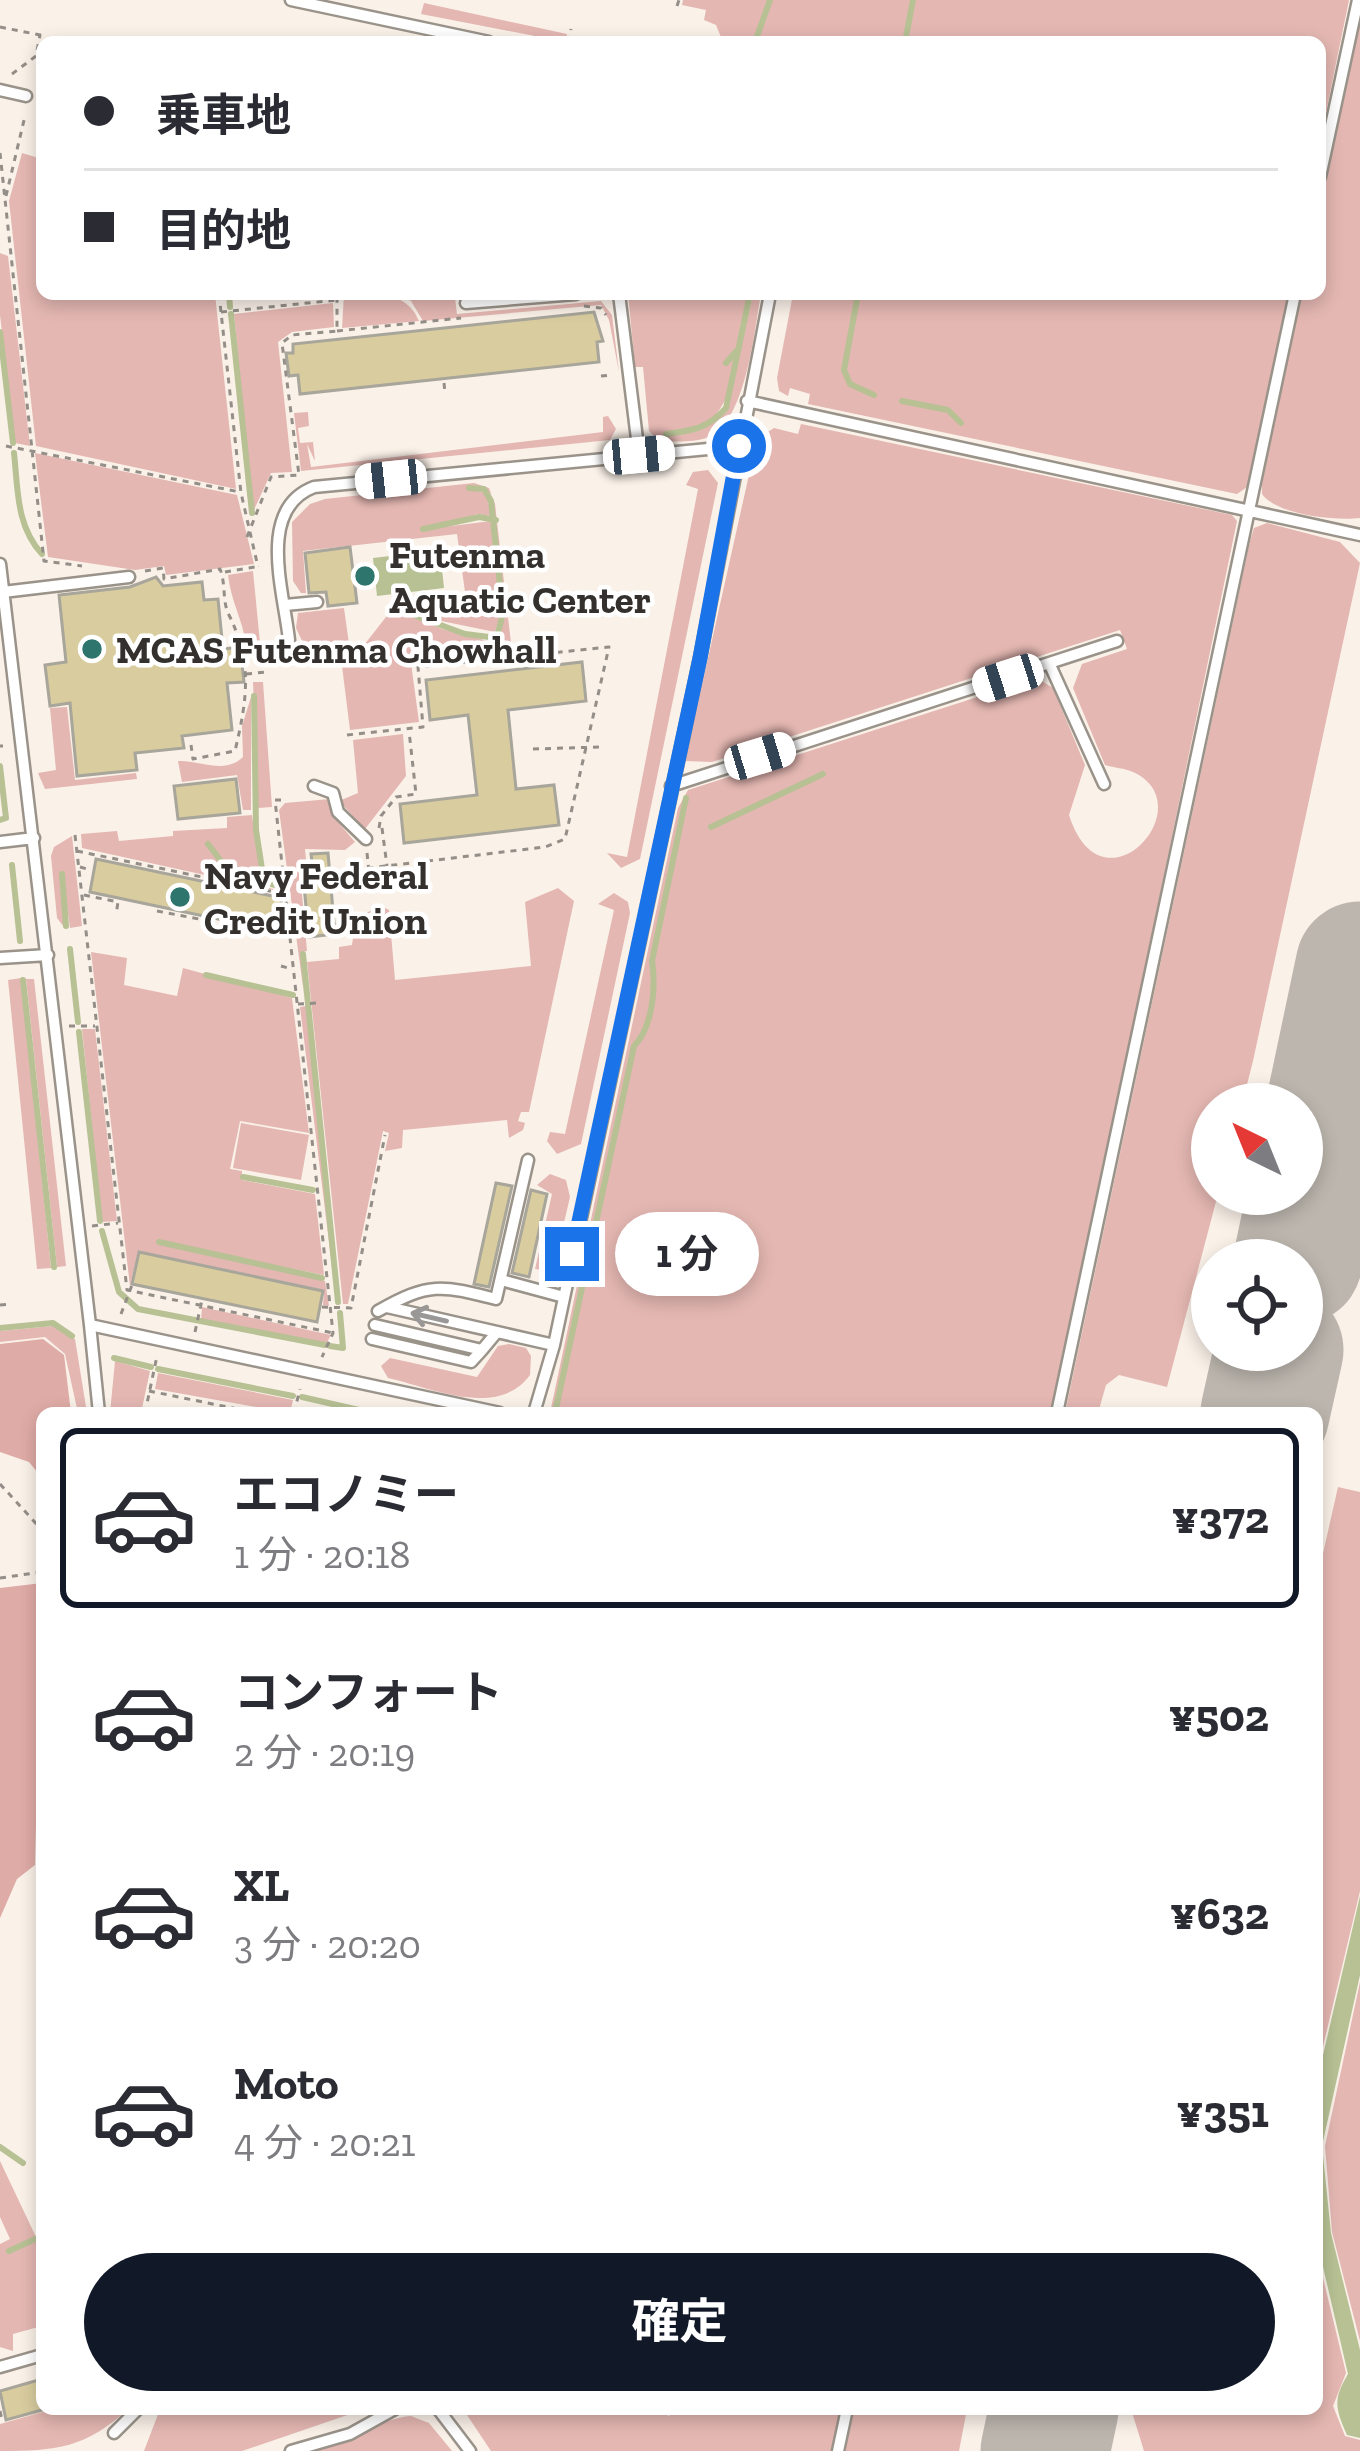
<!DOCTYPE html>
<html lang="ja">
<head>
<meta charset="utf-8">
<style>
	:root { --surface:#fff; --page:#f2f2f3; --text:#2b2b33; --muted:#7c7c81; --line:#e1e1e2; --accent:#111827 }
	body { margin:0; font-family:"Zilla Slab","Noto Sans JP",serif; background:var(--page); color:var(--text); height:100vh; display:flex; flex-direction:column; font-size:45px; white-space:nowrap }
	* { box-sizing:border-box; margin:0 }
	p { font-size:39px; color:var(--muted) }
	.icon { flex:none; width:66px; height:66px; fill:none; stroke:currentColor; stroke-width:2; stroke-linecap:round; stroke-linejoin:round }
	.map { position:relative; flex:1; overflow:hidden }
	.details { position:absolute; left:36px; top:1407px; width:1287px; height:1008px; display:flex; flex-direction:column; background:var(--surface); border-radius:18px; box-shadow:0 6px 18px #0003 }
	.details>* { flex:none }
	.hud { position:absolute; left:36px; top:36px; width:1290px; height:264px; border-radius:18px; box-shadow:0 6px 18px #0003; display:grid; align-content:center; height:264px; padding:0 48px; background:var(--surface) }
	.needle { width:78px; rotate:317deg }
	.controls { position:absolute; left:1191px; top:1083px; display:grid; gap:24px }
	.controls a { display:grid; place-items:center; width:132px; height:132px; border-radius:50%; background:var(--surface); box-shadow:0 6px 18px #0003; font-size:60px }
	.end { position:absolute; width:54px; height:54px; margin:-27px; border:15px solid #1a73e8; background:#fff; box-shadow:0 0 0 6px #fff }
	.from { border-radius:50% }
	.bubble { position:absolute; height:84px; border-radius:42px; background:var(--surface); box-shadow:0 6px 18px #0003; font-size:39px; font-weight:700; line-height:84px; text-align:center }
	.car { position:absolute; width:36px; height:72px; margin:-36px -18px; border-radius:15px; box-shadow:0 0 9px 3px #0007; background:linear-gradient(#fff 24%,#345 0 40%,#fff 0 76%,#345 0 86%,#fff 0) }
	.hud b { display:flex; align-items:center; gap:42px; height:114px; font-size:45px }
	.hud b+b { border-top:3px solid var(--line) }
	.hud i { width:30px; height:30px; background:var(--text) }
	ul { padding:21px 0 0; list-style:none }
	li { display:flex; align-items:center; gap:36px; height:180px; margin:0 24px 18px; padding:0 24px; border:6px solid transparent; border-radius:18px }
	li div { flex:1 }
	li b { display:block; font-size:45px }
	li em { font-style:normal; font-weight:700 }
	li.current { border-color:var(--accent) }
	li>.icon { width:108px; height:108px; stroke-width:1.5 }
	.action { display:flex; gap:24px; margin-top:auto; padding:24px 48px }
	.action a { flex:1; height:138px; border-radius:72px; background:var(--accent); color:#fff; font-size:48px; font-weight:700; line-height:138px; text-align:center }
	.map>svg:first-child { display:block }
	.green { fill:#e4b7b2 }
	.forest { fill:#dfaba6 }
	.water { fill:#b7c194 }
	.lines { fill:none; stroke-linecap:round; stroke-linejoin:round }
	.stream { stroke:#b7c194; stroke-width:6 }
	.taxiway { stroke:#bcb6ae; stroke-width:51 }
	.runway { stroke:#bcb6ae; stroke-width:129 }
	.building { fill:#d9cc9f; stroke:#a8a59b; stroke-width:3 }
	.lane-casing { stroke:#9a938a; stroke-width:15 }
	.path { stroke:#948e88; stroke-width:3; stroke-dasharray:6 6; stroke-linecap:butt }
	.lane { stroke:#fff; stroke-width:10 }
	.oneway { stroke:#999896 }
	.route { stroke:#1a73e8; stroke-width:15 }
	.poi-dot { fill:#2d756d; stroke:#fff; stroke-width:4.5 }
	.labels { text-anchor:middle; stroke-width:9; stroke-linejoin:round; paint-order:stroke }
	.poi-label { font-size:39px; font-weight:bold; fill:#33302d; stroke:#fff; text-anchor:start }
</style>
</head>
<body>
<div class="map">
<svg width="1360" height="2451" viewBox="0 0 1360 2451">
	<rect width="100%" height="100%" fill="#faf1e8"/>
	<path class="green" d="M683 0H1349L1320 142V42H723L716 25 704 20 706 10 682 5Z
		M424 3 567 34 566 42 421 14Z
		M1360 15V518C1335 521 1277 515 1262 494V484L1301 294H1320V205Z
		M22 153 42 159V294H215L236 489 36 446 9 201Z
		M0 253 8 256 30 446 15 443 0 315Z
		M344 294C373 294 406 289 419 321L342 328Z
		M397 294H469L455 298 457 314 601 301 612 315 619 372 609 320 601 305 423 321 411 301Z
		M628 294H710L707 298 749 294 740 345 725 362 739 349 731 391 713 420 665 436C691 434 709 431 727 410L753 294H761C754 331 746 425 706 438 691 443 674 441 659 441L649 431 643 367H635Z
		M793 294H1289L1250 485 1237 494 808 404 810 394 790 388 788 396 779 391 777 378Z
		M333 303 334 327 292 332 278 342 292 472 271 473 253 512 234 314Z
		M308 412 309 426 298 428 300 443 313 442 315 461 307 444 311 467 603 432V417L608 416 616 429 610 440 301 471 294 413Z
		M801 424 1232 515 1237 521 1053 1413H550L678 808 688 790 1037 678 1053 688 1085 765 1069 815C1102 919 1205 805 1133 772 1125 768 1114 768 1105 765L1073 688 1082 664 1127 649 1120 630 712 762 685 761 757 439 774 428 798 434Z
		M35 453 237 495 254 564 166 575 164 566 135 570 48 557Z
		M708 470 718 483 640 859 621 868 607 853 627 857 698 489 686 485 693 472Z
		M474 483 489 488 495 504 511 643 498 645 505 613 492 495 482 486H467L487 494 491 516 478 514 420 530 491 521 501 613 495 632 412 615 442 629 492 642 482 647 483 655 411 663 419 722 350 730 339 642 303 643 296 628 298 613 344 608 349 644 361 649 393 608 466 599 457 534 303 551 306 593H301L293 581 292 522 310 504 325 499Z
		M1267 523 1340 542 1360 563 1253 1061 1242 1104H1212V1194H1218L1167 1387 1119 1375 1106 1385 1098 1413H1065L1250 541 1254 528Z
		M253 571 260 643 246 645C243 620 231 602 228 575Z
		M253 682H263L272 807 258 808Z
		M251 697V810H243L237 775 182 782 178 761C199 760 225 775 243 757L242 726Z
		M67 707 75 780 136 773 137 779 45 789 38 773 56 770 50 708Z
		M403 734 406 776 365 829 339 801 358 793 353 740Z
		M330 799 332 815 355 842 345 850 305 849 308 881 301 883 307 951 301 952 304 994 279 810 285 803Z
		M252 815 261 880 232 872 209 842 205 844 229 875 282 892 82 848 81 834 117 831 119 841 173 836V831L227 828V817Z
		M72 836 82 926 70 928 62 871 64 927 57 918 51 856 54 847Z
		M558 888 574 901 529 1112H521L518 1121 525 1123 523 1130 509 1138 507 1120 403 1130 402 1148 385 1151 389 1133 383 1131 348 1304H343L307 962 339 959V947L352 945 356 916 383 907 389 910 395 980 531 966 525 902Z
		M614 893 628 902 630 913 581 1144 557 1154 547 1141 550 1132 565 1134 614 910 598 904Z
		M91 952 127 958 124 985 177 996 183 968 292 998 309 1133 240 1121 230 1169 242 1171V1180L315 1194 324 1275 156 1242 325 1281 329 1306 323 1305 324 1290 138 1251 130 1286Z
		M21 978 51 1268 37 1269 8 980Z
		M26 979H34L66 1266 57 1267Z
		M307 1006 337 1307 300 1007Z
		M82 1029H95L117 1221 102 1222Z
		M241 1123 309 1135 301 1180 233 1168Z
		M550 1174 566 1180 570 1197 555 1261 542 1270 535 1269 552 1194 537 1185Z
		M202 1307 331 1335 326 1344 201 1321Z
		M53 1326 75 1339 87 1413H78L65 1354 45 1337 0 1342V1331Z
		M509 1344 526 1348 531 1356 530 1375C498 1419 432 1388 388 1378L381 1366 390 1358 477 1377 498 1346Z
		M115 1361 150 1371 141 1413H110Z
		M158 1373 293 1400 290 1413 155 1389Z
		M1338 1487 1360 1492V1891L1317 2072V1580Z
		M1360 1982V2341L1332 2232 1325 2146Z
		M0 2161 36 2237 8 2252 37 2241 42 2246V2326L13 2334V2351L0 2347V2244L10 2239 0 2217Z
		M1317 2253 1346 2373 1333 2406 1345 2436 1360 2440V2451H1144L1131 2409H1317Z
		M53 2409H128C86 2448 56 2451 0 2451V2424Z
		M160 2409H365L242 2451H144Z
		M463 2409H654L669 2416 675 2409H841L832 2451H491Z
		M854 2409H967L959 2451H845Z
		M411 2416 429 2423 452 2451H312C342 2442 383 2418 411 2416Z"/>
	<path class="forest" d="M43 1339 64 1355 71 1413H42V1478L29 1462 0 1452V1344Z
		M42 1583 35 1865 17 1879 0 1918V1588Z"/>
	<path class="water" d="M440 550 444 588 377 596 373 558Z
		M1360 1896V1975L1322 2146 1331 2233 1360 2350V2438L1347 2435C1335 2408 1333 2399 1348 2374L1317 2241V2081Z"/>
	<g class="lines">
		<path class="stream" d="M755 42 770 0
			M905 42 913 0
			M229 294 230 307
			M858 294 844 370 850 384 874 395
			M707 297 715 294
			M231 314 252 513
			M0 332 13 443
			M726 363 739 348
			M902 401 948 410 961 423
			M666 434C692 431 709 428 726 408L750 294
			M14 453C18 489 16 526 42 554
			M469 488 484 489 491 501 503 613 495 645
			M423 529 479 517 496 520
			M416 616 465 634 497 638
			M254 696 256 830 264 882
			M0 766 6 818 0 820
			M711 827 823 774
			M208 844 230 873 279 886
			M12 865 20 941
			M62 874 66 926
			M70 949 78 1022
			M303 954 338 1302
			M206 975 293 995
			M23 980 54 1267
			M79 1032 100 1221
			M243 1177 313 1190
			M102 1231 119 1292 138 1309 325 1345
			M159 1242 322 1278
			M0 1328 53 1323 72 1336
			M330 1346 343 1348 340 1313
			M114 1358 151 1367
			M158 1369 293 1396
			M302 1397 372 1413
			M555 1413 634 1046C653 1027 656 987 652 961L686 798
			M0 2147 23 2163
			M9 2251 42 2236"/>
		<path class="taxiway" d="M1046 2447 1047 2451"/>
		<path class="runway" d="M1298 1260 1360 966
			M1265 1413 1279 1350
			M1045 2451 1054 2409"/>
	</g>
	<path class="building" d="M594 312 603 341 597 342 599 362 300 394 298 375 289 376 286 353H293V344Z
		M350 547 357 603 328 606 326 592 309 593 305 553Z
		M156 577 163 586 202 582 204 600 218 599 223 649 240 647 244 682 227 683 232 730 182 736 184 748 135 753 137 770 77 776 70 703 50 706 45 665 66 662 59 595 130 587Z
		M582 662 586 701 508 710 516 789 554 785 559 825 404 843 400 804 477 795 468 715 430 720 426 680Z
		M236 779 240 813 178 819 174 786Z
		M328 853 335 934 309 937 304 886 315 885 311 854Z
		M96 859 282 898 275 931 90 892Z
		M496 1183 512 1186 489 1287 474 1284Z
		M531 1190 547 1194 529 1277 512 1273Z
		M139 1252 323 1291 317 1322 132 1284Z
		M42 2379V2410L6 2420 0 2391Z"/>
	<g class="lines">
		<g class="lane-casing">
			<path id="lane" d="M291 0 489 42
				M0 90 26 96
				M1320 177 1358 0
				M619 294 639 455
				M466 303 576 294
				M747 401 1360 535
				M0 564 90 1325 500 1413
				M3 592 129 577
				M285 605 317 602
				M289 640C284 592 256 509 314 487L739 446
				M1050 665 1104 784
				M314 786 333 793 338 812 366 839
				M671 786 1117 641
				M0 842 34 838
				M0 958 48 955
				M501 1280 564 1297
				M387 1307 554 1345
				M378 1311C429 1282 441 1285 496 1299L528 1160
				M90 1325 99 1413
				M375 1325 482 1350 497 1332
				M372 1339 471 1362 482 1350
				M534 1413 554 1345 700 658 770 294
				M1057 1413 1295 294
				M0 2367 42 2355
				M438 2409 470 2451
				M114 2433 138 2409
				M291 2451 350 2434 395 2409
				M838 2451 847 2409"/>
		</g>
		<path class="path" d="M677 6 679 0
			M0 27 45 36
			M569 42 571 29
			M12 74 36 56 40 35
			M0 153 44 561 82 566
			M6 196 25 116
			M219 294 241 493 258 567
			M584 306 601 308 606 315
			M221 312 337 300 339 294
			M337 331 461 318
			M601 376 611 375
			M444 383 445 393
			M6 446 240 492
			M247 537 271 477 299 475 282 343 292 335 337 331V300
			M145 571 163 568 164 579 220 569C226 583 222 602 229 615 253 664 247 700 235 751L193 759 191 745
			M225 572 255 567
			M244 655 265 654
			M246 674 267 672
			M347 735 423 727 418 667 609 647 565 839 545 847 369 868
			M0 746H3
			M533 749 600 747
			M281 800H275L333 1333 322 1357
			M379 828 381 816 396 797 416 794 409 731
			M382 828 387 866
			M75 835 127 1290 333 1333
			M77 851 284 894
			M367 853 370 881
			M80 867 91 870
			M84 895 118 902 116 915
			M157 911 204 920 202 931
			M281 966 292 969
			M298 1004 318 1003
			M69 1026H95
			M92 1226 118 1223
			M0 1305 12 1304
			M322 1307 351 1308 385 1135
			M121 1314 132 1285
			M195 1332 202 1300
			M149 1391 257 1413
			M145 1413 157 1356
			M294 1413 300 1389
			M0 1484 42 1530
			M0 1578 42 1572
			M0 2411 2 2420"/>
		<use href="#lane" class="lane"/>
	</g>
	<defs><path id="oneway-shaft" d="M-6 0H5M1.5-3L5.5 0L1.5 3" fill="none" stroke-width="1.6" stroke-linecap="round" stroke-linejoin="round" transform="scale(3)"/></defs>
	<use class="oneway" href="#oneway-shaft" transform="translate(429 1317) rotate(-167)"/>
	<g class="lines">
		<path class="route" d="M572 1254 700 658 739 446"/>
	</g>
	<g class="poi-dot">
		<circle cx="365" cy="576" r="12"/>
		<circle cx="92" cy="649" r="12"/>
		<circle cx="180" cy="897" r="12"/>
	</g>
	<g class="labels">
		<g class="poi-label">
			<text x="389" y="568">Futenma<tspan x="389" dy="45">Aquatic Center</tspan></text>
			<text x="116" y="663">MCAS Futenma Chowhall</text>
			<text x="204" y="889">Navy Federal<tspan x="204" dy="45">Credit Union</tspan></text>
		</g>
	</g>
</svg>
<div class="controls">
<a><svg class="needle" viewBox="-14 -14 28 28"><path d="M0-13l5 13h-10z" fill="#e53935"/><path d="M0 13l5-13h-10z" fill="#7c7c81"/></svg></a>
<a><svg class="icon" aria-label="locate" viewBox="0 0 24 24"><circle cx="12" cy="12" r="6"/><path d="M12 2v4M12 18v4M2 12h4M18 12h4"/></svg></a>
</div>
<i class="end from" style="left:739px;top:446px"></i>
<i class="end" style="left:572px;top:1254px"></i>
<div class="bubble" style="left:615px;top:1212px;width:144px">1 分</div>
<i class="car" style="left:639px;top:455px;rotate:85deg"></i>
<i class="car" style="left:391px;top:479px;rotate:264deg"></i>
<i class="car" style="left:1008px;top:678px;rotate:252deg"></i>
<i class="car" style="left:760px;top:756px;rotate:73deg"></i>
<div class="hud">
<b><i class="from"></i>乗車地</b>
<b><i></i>目的地</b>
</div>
<section class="details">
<ul>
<li class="current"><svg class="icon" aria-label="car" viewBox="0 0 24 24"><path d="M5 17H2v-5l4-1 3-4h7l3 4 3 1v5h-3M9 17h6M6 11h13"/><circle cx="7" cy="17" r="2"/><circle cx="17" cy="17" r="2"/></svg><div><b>エコノミー</b><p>1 分 · 20:18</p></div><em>¥372</em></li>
<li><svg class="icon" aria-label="car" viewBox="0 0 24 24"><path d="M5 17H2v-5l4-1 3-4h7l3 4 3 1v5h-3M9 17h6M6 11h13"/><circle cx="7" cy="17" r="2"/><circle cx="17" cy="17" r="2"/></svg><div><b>コンフォート</b><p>2 分 · 20:19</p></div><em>¥502</em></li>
<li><svg class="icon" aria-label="car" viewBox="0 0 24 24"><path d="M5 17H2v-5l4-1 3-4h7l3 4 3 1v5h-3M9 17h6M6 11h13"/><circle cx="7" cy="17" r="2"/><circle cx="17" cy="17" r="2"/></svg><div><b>XL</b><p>3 分 · 20:20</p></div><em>¥632</em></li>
<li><svg class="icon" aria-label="car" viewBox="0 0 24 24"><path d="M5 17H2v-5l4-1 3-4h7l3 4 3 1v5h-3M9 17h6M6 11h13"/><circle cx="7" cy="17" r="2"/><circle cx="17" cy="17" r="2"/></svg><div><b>Moto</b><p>4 分 · 20:21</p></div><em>¥351</em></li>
</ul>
<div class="action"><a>確定</a></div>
</section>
</div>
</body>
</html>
